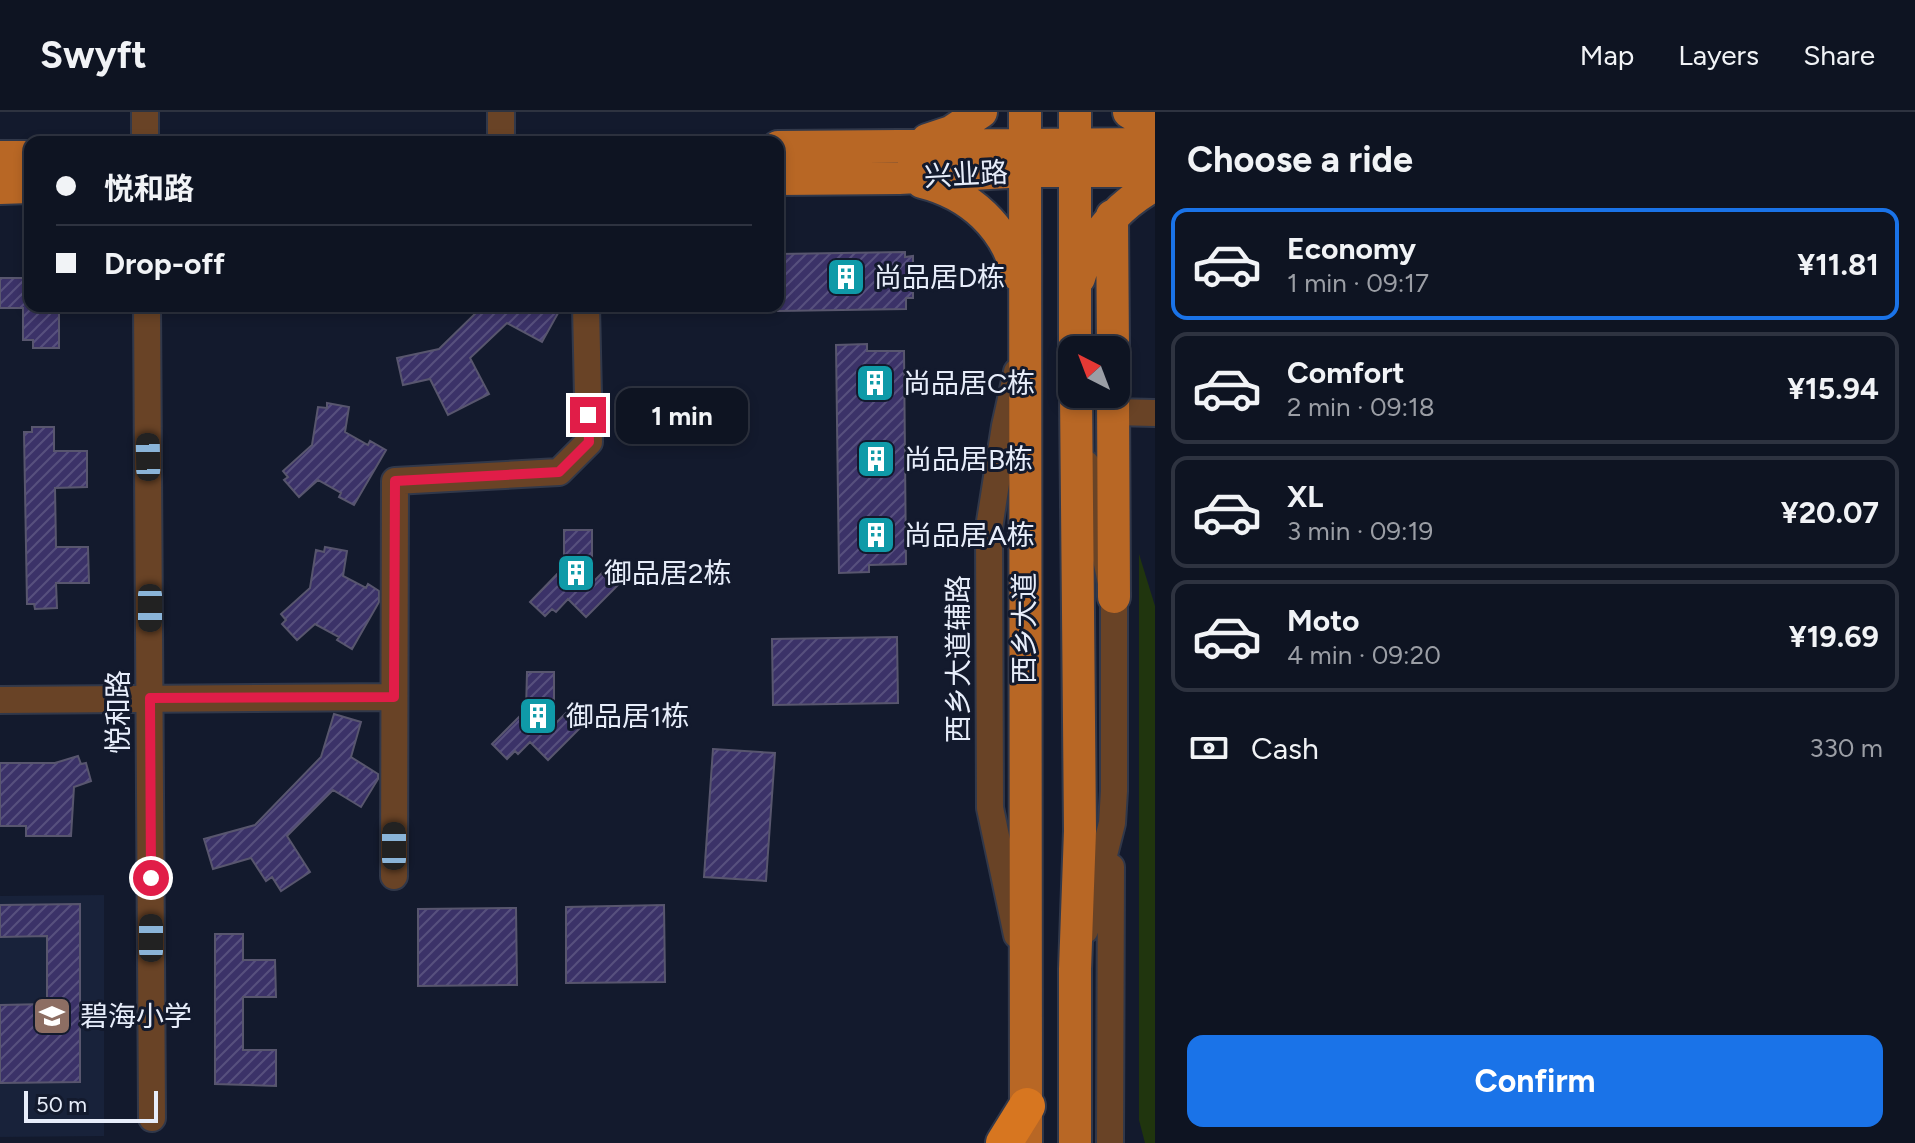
<!DOCTYPE html>
<html lang="en">
<head>
<meta charset="utf-8">
<style>
	:root { --surface:#0e1422; --page:#1c212f; --text:#f1f3f6; --muted:#9b9ea5; --line:#2e3340; --accent:#1a73e8 }
	body { margin:0; font-family:Figtree,"Noto Sans SC",sans-serif; background:var(--page); color:var(--text); height:100vh; display:flex; flex-direction:column; font-size:30px; white-space:nowrap }
	* { box-sizing:border-box; margin:0 }
	p { font-size:26px; color:var(--muted) }
	.icon { flex:none; width:44px; height:44px; fill:none; stroke:currentColor; stroke-width:2; stroke-linecap:round; stroke-linejoin:round }
	.map { position:relative; flex:1; overflow:hidden }
	.drawer { display:flex; flex-direction:column; background:var(--surface); width:760px }
	.drawer>* { flex:none }
	.banner { position:absolute; left:24px; top:24px; width:760px; height:176px; border-radius:16px; box-shadow:0 4px 12px #0003,0 0 0 2px var(--line); display:grid; align-content:center; height:176px; padding:0 32px; background:var(--surface) }
	.needle { width:52px; rotate:318deg }
	.fabs { position:absolute; left:1058px; top:224px; display:grid; gap:16px }
	.fabs a { display:grid; place-items:center; width:72px; height:72px; border-radius:16px; background:var(--surface); box-shadow:0 4px 12px #0003,0 0 0 2px var(--line); font-size:40px }
	.scale { position:absolute; left:24px; bottom:20px; width:134px; box-sizing:border-box; padding-left:8px; border:4px solid #e7edfa; border-top:0; font-size:22px; line-height:28px; white-space:nowrap; color:#e7edfa; -webkit-text-stroke:6px #131a2d; paint-order:stroke }
	.end { position:absolute; width:36px; height:36px; margin:-18px; border:10px solid #e11d48; background:#fff; box-shadow:0 0 0 4px #fff }
	.from { border-radius:50% }
	.bubble { position:absolute; height:56px; border-radius:16px; background:var(--surface); box-shadow:0 4px 12px #0003,0 0 0 2px var(--line); font-size:26px; font-weight:700; line-height:56px; text-align:center }
	.car { position:absolute; width:24px; height:48px; margin:-24px -12px; border-radius:10px; box-shadow:0 0 6px 2px #0007; background:linear-gradient(#222 24%,#8ab4d8 0 40%,#222 0 76%,#8ab4d8 0 86%,#222 0) }
	.banner b { display:flex; align-items:center; gap:28px; height:76px; font-size:30px }
	.banner b+b { border-top:2px solid var(--line) }
	.banner i { width:20px; height:20px; background:var(--text) }
	ul { padding:0; list-style:none }
	li { display:flex; align-items:center; gap:24px; height:112px; margin:0 16px 12px; padding:0 16px; border:4px solid var(--line); border-radius:16px }
	li div { flex:1 }
	li b { display:block; font-size:30px }
	li em { font-style:normal; font-weight:700 }
	li.selected { border-color:var(--accent) }
	li>.icon { width:72px; height:72px; stroke-width:1.5 }
	h2 { padding:0 32px; font-size:36px; line-height:96px }
	.pay { display:flex; align-items:center; gap:20px; height:88px; padding:0 32px; font-size:30px }
	.pay p { margin-inline-start:auto }
	.action { display:flex; gap:16px; margin-top:auto; padding:16px 32px }
	.action a { flex:1; height:92px; border-radius:16px; background:var(--accent); color:#fff; font-size:32px; font-weight:700; line-height:92px; text-align:center }
	header { display:flex; align-items:center; gap:48px; box-sizing:border-box; height:112px; padding:0 40px; background:var(--surface); border-bottom:2px solid var(--line) }
	header strong { font-size:38px }
	nav { display:flex; gap:44px; margin-inline-start:auto; font-size:28px }
	main { display:flex; flex:1; min-height:0 }
	.map>svg:first-child { display:block }
	.built { fill:#18223a }
	.green { fill:#20350e }
	.building { fill:url(#building-hatch); stroke:#58566e; stroke-width:2 }
	.lines { fill:none; stroke-linecap:round; stroke-linejoin:round }
	.minor-casing { stroke:#31384a; stroke-width:30 }
	.major-casing { stroke:#31384a; stroke-width:36 }
	.highway-casing { stroke:#31384a; stroke-width:40 }
	.minor { stroke:#694326; stroke-width:26 }
	.major { stroke:#b86725; stroke-width:32 }
	.highway { stroke:#d77620; stroke-width:36 }
	.route { stroke:#e11d48; stroke-width:10 }
	.labels { text-anchor:middle; stroke-width:6; stroke-linejoin:round; paint-order:stroke }
	.street-label { font-size:28px; fill:#e7edfa; stroke:#131a2d }
	.poi-label { font-size:28px; fill:#e7edfa; stroke:#131a2d; text-anchor:start }
</style>
</head>
<body>
<header>
<strong>Swyft</strong>
<nav><a>Map</a><a>Layers</a><a>Share</a></nav>
</header>
<main>
<div class="map">
<svg width="1155" height="1031" viewBox="0 0 1155 1031">
	<defs>
		<pattern id="building-hatch" width="6" height="6" patternUnits="userSpaceOnUse" patternTransform="scale(2)"><rect width="6" height="6" fill="#3b3268"/><path d="M-1 1l2-2M0 6l6-6M5 7l2-2" fill="none" stroke="#57507e"/></pattern>
	</defs>
	<rect width="100%" height="100%" fill="#131a2d"/>
	<path class="built" d="M104 783V1024L0 1025V784Z"/>
	<path class="green" d="M1139 442 1155 494V1031H1145L1139 1008Z"/>
	<path class="building" d="M905 140V145L913 144V186H906V197L778 199V142Z
		M0 166H30V194H59V236H33V228H23V196H0Z
		M483 194H562L542 230 507 211 470 246 489 282 448 303 430 267 403 273 397 246 439 237Z
		M867 232V239H904L906 452 869 453V460L839 461 836 233Z
		M327 291 349 295 345 320 368 333 370 329 386 338 354 393 339 385 341 381 318 368 299 385 284 368 288 365 283 359 312 333 318 295 327 296Z
		M32 315H54V339H87V375L55 376 56 435H88L89 471H56L57 496 35 497 34 492H27L24 320H32Z
		M564 418H592V471L614 449 628 463 586 505 568 487 556 500 552 497 545 504 530 490 564 455Z
		M325 435 347 439 343 464 366 476 368 472 379 479V490L352 537 337 528 339 525 315 512 297 528 282 512 286 508 281 502 310 476 316 438 324 440Z
		M897 525 898 591 773 593 772 527Z
		M527 560H554V613L576 591 591 605 548 648 530 630 518 642 515 639 507 647 492 632 526 598Z
		M334 602 361 610 351 645 378 662V667L361 695 333 678 287 724 310 760 281 779 272 765 266 769 251 746 213 757 204 727 255 713 321 645Z
		M713 637 775 641 766 769 704 765Z
		M78 644 81 652 86 651 91 669 74 675 71 724H26V714H0V651H55Z
		M80 792V970L0 971V893L47 892V824L0 825V793Z
		M664 793 665 870 566 871V795Z
		M516 796 517 873 418 874V797Z
		M215 822H243V848H275L276 885H243V938H276V974L215 972Z"/>
	<g class="lines">
		<g class="minor-casing">
			<path id="minor" d="M145 0V30
				M501 30V0
				M147 194 152 1006
				M1113 300 1155 301
				M0 588 394 585
				M394 764 395 369 559 360 589 330 586 194
				M1085 818 1112 711 1114 679V485L1086 352
				M1017 823 990 696 989 416 1005 314 1017 260
				M1110 1031 1111 755"/>
		</g>
		<g class="major-casing">
			<path id="major" d="M1025 0 1026 1031
				M1129 0 1155 16
				M927 28 951 20 981 0
				M778 35 1155 32
				M0 45H30
				M778 67 899 66 1025 59H1155
				M922 70C970 82 1006 115 1018 163
				M0 76 30 75
				M1112 104 1113 238
				M1079 166C1091 124 1117 94 1155 73
				M1075 238V0
				M1113 282 1114 485
				M1075 1031V857L1080 719 1076 282"/>
		</g>
		<g class="highway-casing">
			<path id="highway" d="M1004 1031 1027 994"/>
		</g>
		<use href="#minor" class="minor"/>
		<use href="#major" class="major"/>
		<use href="#highway" class="highway"/>
	</g>
	<g class="lines">
		<path class="route" d="M151 766 150 586 394 585 395 369 559 360 589 330 588 303"/>
	</g>
	<defs>
		<g id="building-square" transform="scale(2)"><rect x="-9" y="-9" width="18" height="18" rx="4" fill="#0f9aa8" stroke="#131a2d"/><path d="M-4-6H4V6H1V3H-1V6H-4ZM-2.5-4.3h1.7v1.8h-1.7ZM.8-4.3h1.7v1.8H.8ZM-2.5-1h1.7V.8h-1.7ZM.8-1h1.7V.8H.8Z" fill="#fff"/></g>
		<g id="school-square" transform="scale(2)"><rect x="-9" y="-9" width="18" height="18" rx="4" fill="#8d6e63" stroke="#131a2d"/><path d="M0-5L7-2L0 1L-7-2ZM-4 1L0 2.5L4 1V4Q0 6-4 4Z" fill="#fff"/></g>
	</defs>
	<g fill-rule="evenodd">
		<use href="#building-square" x="846" y="165"/>
		<use href="#building-square" x="875" y="271"/>
		<use href="#building-square" x="876" y="347"/>
		<use href="#building-square" x="876" y="423"/>
		<use href="#building-square" x="576" y="461"/>
		<use href="#building-square" x="538" y="604"/>
		<use href="#school-square" x="52" y="904"/>
	</g>
	<g class="labels">
		<g class="street-label">
			<text transform="translate(966 62) rotate(-3)" y="10">兴业路</text>
			<text transform="translate(1024 516) rotate(-90)" y="10">西乡大道</text>
			<text transform="translate(958 547) rotate(-90)" y="10">西乡大道辅路</text>
			<text transform="translate(118 600) rotate(-90)" y="10">悦和路</text>
		</g>
		<g class="poi-label">
			<text x="874" y="175">尚品居D栋</text>
			<text x="903" y="281">尚品居C栋</text>
			<text x="904" y="357">尚品居B栋</text>
			<text x="904" y="433">尚品居A栋</text>
			<text x="604" y="471">御品居2栋</text>
			<text x="566" y="614">御品居1栋</text>
			<text x="80" y="914">碧海小学</text>
		</g>
	</g>
</svg>
<div class="fabs">
<a><svg class="needle" viewBox="-14 -14 28 28"><path d="M0-13l5 13h-10z" fill="#e53935"/><path d="M0 13l5-13h-10z" fill="#9b9ea5"/></svg></a>
</div>
<div class="scale">50 m</div>
<i class="end from" style="left:151px;top:766px"></i>
<i class="end" style="left:588px;top:303px"></i>
<div class="bubble" style="left:616px;top:276px;width:132px">1 min</div>
<i class="car" style="left:148px;top:345px;rotate:359deg"></i>
<i class="car" style="left:150px;top:496px;rotate:180deg"></i>
<i class="car" style="left:394px;top:734px;rotate:0deg"></i>
<i class="car" style="left:151px;top:826px;rotate:0deg"></i>
<div class="banner">
<b><i class="from"></i>悦和路</b>
<b><i></i>Drop-off</b>
</div>
</div>
<section class="drawer">
<h2>Choose a ride</h2>
<ul>
<li class="selected"><svg class="icon" aria-label="car" viewBox="0 0 24 24"><path d="M5 17H2v-5l4-1 3-4h7l3 4 3 1v5h-3M9 17h6M6 11h13"/><circle cx="7" cy="17" r="2"/><circle cx="17" cy="17" r="2"/></svg><div><b>Economy</b><p>1 min · 09:17</p></div><em>¥11.81</em></li>
<li><svg class="icon" aria-label="car" viewBox="0 0 24 24"><path d="M5 17H2v-5l4-1 3-4h7l3 4 3 1v5h-3M9 17h6M6 11h13"/><circle cx="7" cy="17" r="2"/><circle cx="17" cy="17" r="2"/></svg><div><b>Comfort</b><p>2 min · 09:18</p></div><em>¥15.94</em></li>
<li><svg class="icon" aria-label="car" viewBox="0 0 24 24"><path d="M5 17H2v-5l4-1 3-4h7l3 4 3 1v5h-3M9 17h6M6 11h13"/><circle cx="7" cy="17" r="2"/><circle cx="17" cy="17" r="2"/></svg><div><b>XL</b><p>3 min · 09:19</p></div><em>¥20.07</em></li>
<li><svg class="icon" aria-label="car" viewBox="0 0 24 24"><path d="M5 17H2v-5l4-1 3-4h7l3 4 3 1v5h-3M9 17h6M6 11h13"/><circle cx="7" cy="17" r="2"/><circle cx="17" cy="17" r="2"/></svg><div><b>Moto</b><p>4 min · 09:20</p></div><em>¥19.69</em></li>
</ul>
<div class="pay"><svg class="icon" aria-label="cash" viewBox="0 0 24 24"><path d="M3 7h18v10H3z"/><circle cx="12" cy="12" r="2"/></svg>Cash<p>330 m</p></div>
<div class="action"><a>Confirm</a></div>
</section>
</main>
</body>
</html>
